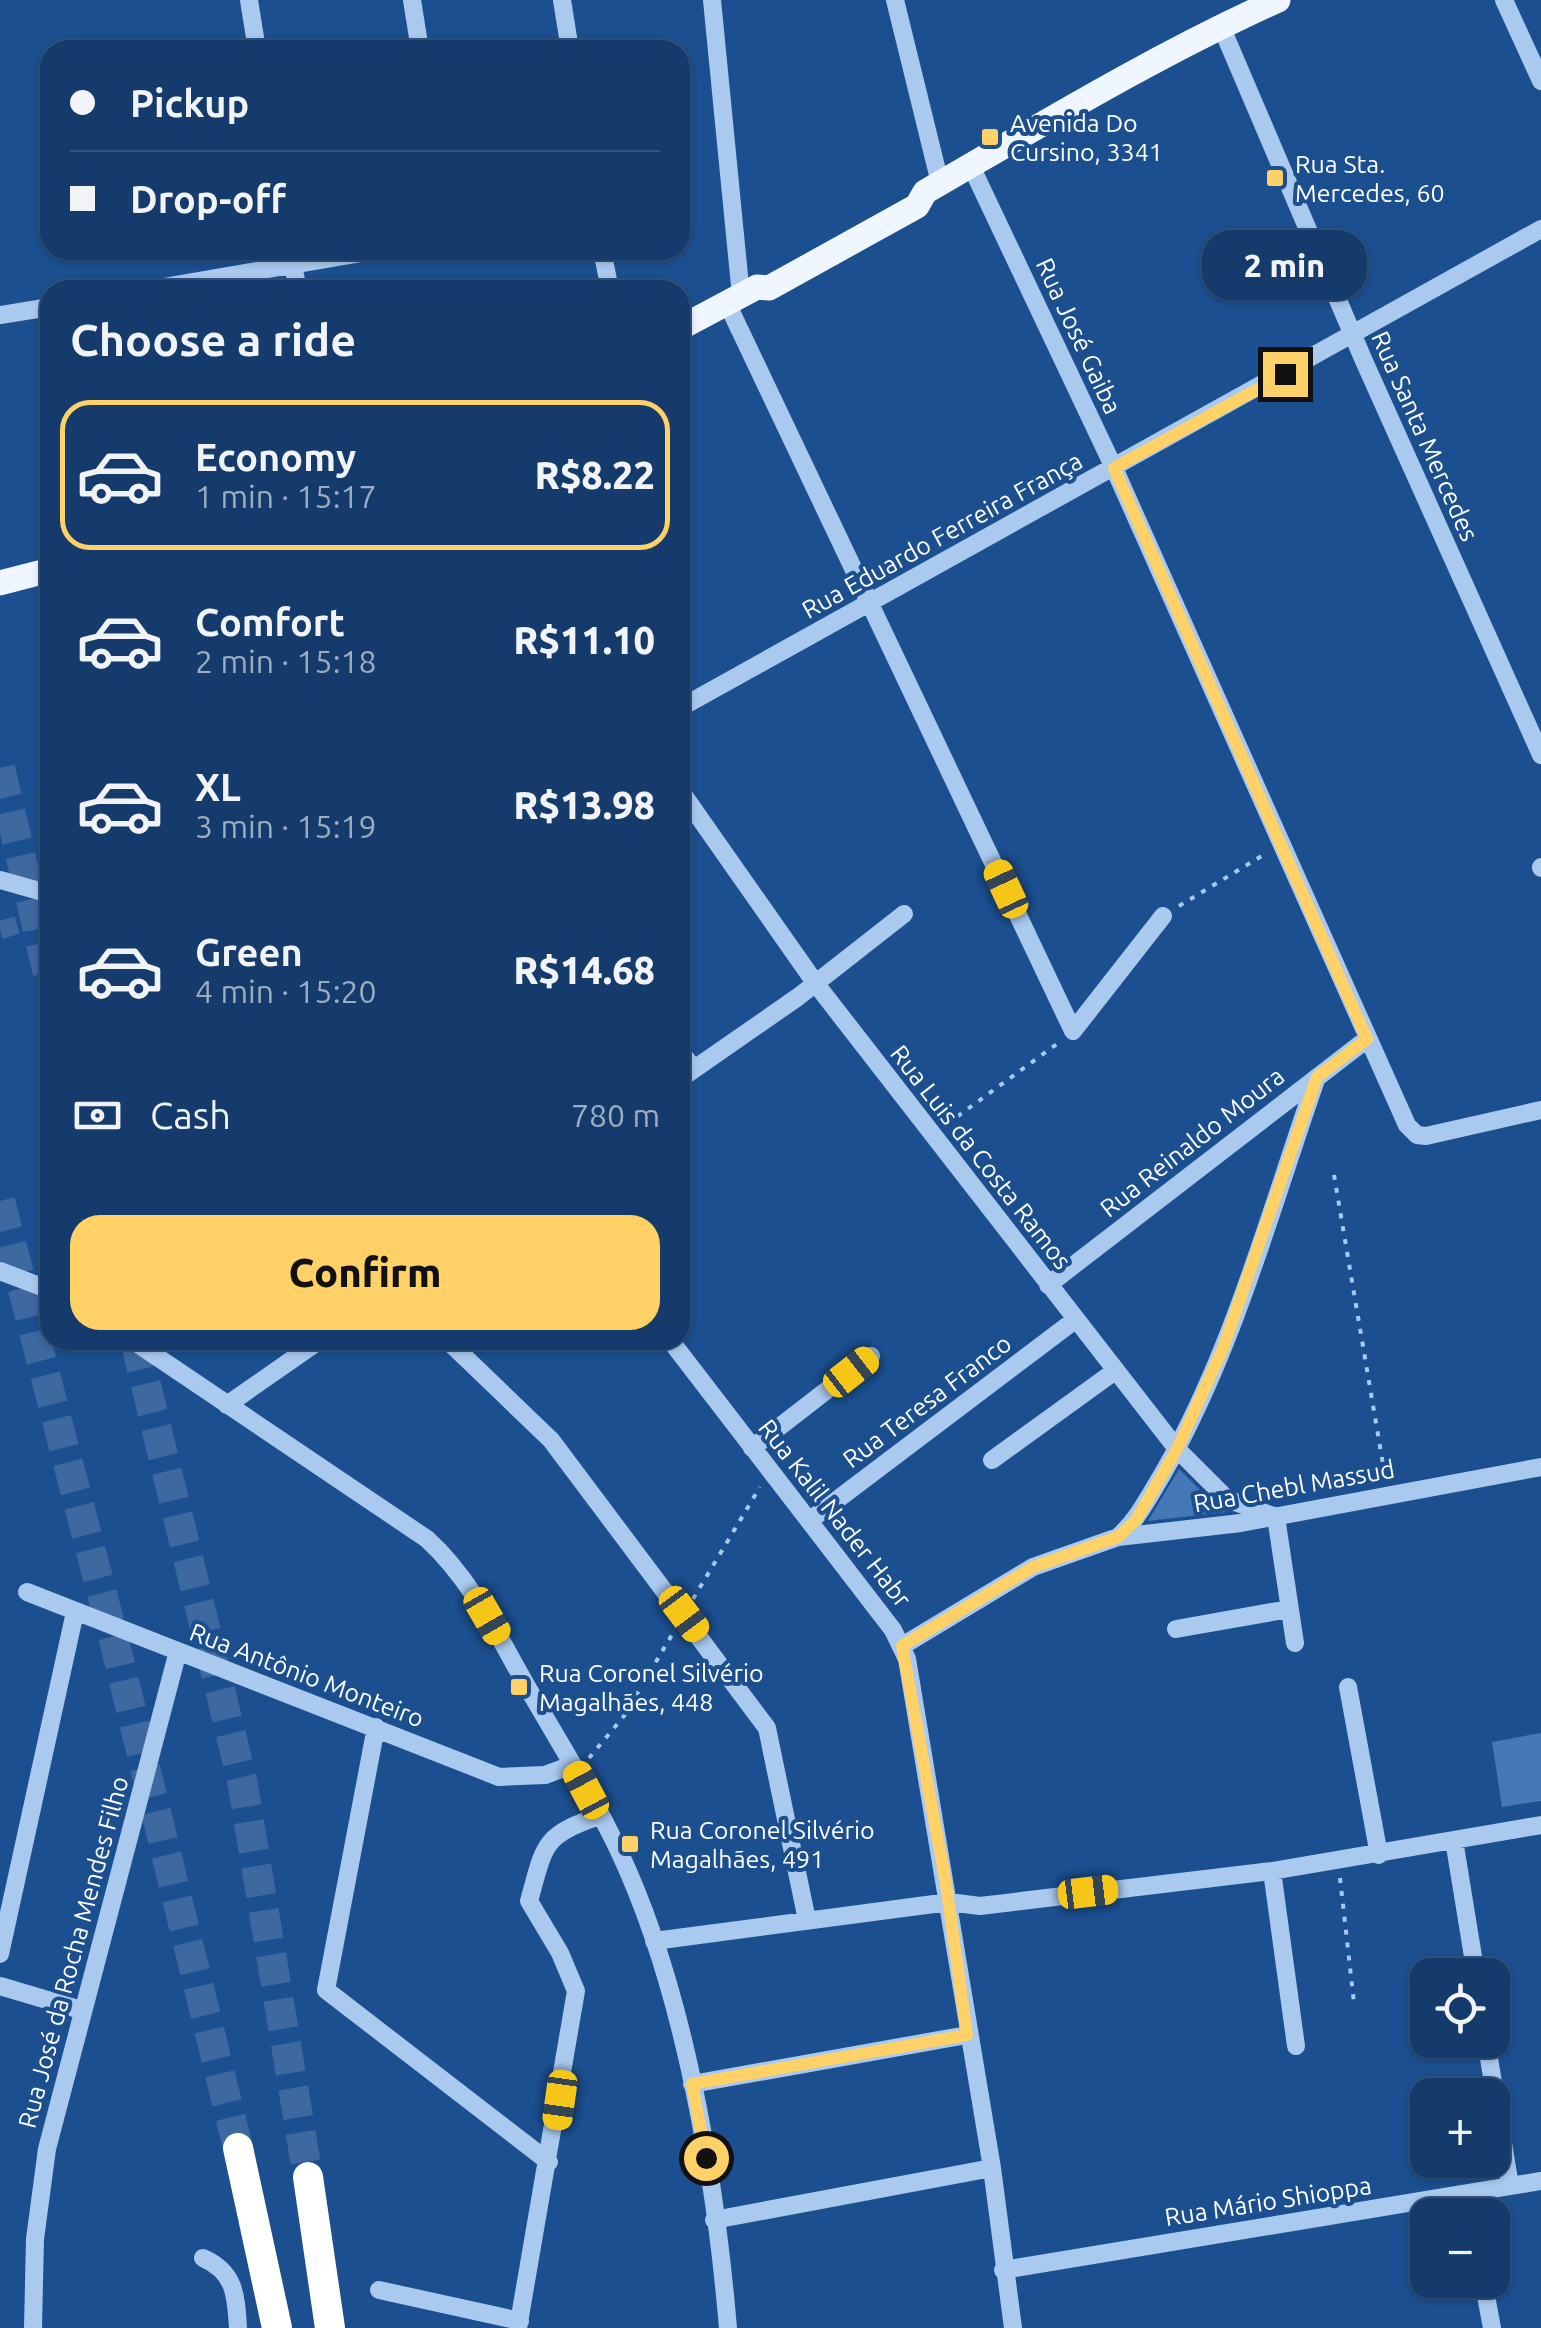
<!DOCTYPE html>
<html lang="en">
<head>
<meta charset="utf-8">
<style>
	:root { --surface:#143b6b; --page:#1d4271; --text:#f1f3f6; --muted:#9dadc1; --line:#33557e; --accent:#ffd166 }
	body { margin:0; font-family:Ubuntu,sans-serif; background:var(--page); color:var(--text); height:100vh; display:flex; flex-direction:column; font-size:38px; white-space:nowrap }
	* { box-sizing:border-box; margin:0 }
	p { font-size:32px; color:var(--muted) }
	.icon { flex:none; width:55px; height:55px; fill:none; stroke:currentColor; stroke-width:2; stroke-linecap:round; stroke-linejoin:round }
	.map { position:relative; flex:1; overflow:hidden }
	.side { position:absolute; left:40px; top:280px; width:650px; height:1070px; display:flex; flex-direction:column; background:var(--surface); border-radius:30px; box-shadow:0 2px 8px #0004,0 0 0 2px var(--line) }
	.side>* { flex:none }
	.hud { position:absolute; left:40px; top:40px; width:650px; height:220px; border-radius:30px; box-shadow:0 2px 8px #0004,0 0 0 2px var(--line); display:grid; align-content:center; height:220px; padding:0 30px; background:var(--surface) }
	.buttons { position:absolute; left:1410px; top:1958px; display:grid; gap:20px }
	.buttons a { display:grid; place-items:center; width:100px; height:100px; border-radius:20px; background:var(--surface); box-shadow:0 2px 8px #0004,0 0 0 2px var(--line); font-size:50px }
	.end { position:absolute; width:45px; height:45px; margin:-22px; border:12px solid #ffd166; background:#111; box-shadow:0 0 0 5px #111 }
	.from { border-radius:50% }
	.bubble { position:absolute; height:70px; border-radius:30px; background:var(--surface); box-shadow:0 2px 8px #0004,0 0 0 2px var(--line); font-size:32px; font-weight:800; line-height:70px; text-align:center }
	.car { position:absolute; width:30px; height:60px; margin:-30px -15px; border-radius:12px; box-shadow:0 0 8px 2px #0007; background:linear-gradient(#f5c518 24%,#345 0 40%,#f5c518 0 76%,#345 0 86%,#f5c518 0) }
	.hud b { display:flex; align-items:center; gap:35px; height:95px; font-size:38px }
	.hud b+b { border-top:2px solid var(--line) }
	.hud i { width:25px; height:25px; background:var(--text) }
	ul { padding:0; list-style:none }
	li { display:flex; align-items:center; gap:30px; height:150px; margin:0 20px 15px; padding:0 10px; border:5px solid transparent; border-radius:30px }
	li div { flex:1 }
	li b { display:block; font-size:38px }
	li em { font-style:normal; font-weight:800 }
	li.selected { border-color:var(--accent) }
	li>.icon { width:90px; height:90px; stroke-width:1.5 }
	h2 { padding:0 30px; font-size:45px; line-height:120px }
	.pay { display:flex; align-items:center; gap:25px; height:110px; padding:0 30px; font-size:38px }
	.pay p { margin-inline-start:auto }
	.primary-button { display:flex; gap:20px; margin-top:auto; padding:20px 30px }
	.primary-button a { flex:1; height:115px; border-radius:30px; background:var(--accent); color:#111; font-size:40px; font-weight:800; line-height:115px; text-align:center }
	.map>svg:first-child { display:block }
	.building { fill:#4478b7 }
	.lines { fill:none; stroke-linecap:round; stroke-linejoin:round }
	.minor-tunnel { stroke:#3d69a0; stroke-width:18; stroke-dasharray:18 9; stroke-linecap:butt }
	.highway-tunnel { stroke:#3d69a0; stroke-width:30; stroke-dasharray:30 15; stroke-linecap:butt }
	.path { stroke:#a9c9ee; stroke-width:4; stroke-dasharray:5 8; stroke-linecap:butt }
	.minor { stroke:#a9c9ee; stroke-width:18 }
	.major { stroke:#f0f6ff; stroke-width:25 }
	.highway { stroke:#fff; stroke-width:30 }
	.route { stroke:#ffd166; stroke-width:12 }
	.poi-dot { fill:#ffd166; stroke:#1b4f8f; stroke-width:4 }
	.labels { text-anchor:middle; stroke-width:8; stroke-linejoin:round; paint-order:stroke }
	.poi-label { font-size:25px; fill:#fff; stroke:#1b4f8f; text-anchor:start }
	.street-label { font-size:25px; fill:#fff; stroke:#1b4f8f }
</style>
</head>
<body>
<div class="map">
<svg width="1541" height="2328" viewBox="0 0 1541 2328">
	<rect width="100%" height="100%" fill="#1b4f8f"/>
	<path class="building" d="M1179 1469 1218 1508 1226 1512 1148 1521Z
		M1541 1733V1801L1502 1807 1492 1742Z"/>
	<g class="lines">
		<path class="minor-tunnel" d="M0 930 36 920"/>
		<path class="highway-tunnel" d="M0 768 50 982
			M0 1201 114 1640 238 2148
			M135 1340 242 1780 308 2177"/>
		<path class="path" d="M1179 906 1265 854
			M947 1124 1061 1041
			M1334 1175 1385 1476
			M693 1599 760 1487
			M589 1758 624 1716 673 1633
			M1340 1878 1354 2003"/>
		<path class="minor" d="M249 0 257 50
			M412 0 420 50
			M562 0 570 50
			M712 0 741 296
			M895 0 940 183
			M1504 0 1541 81
			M1221 26 1364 361 1541 755
			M971 166 1114 468 1407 1125 1417 1135 1426 1136 1541 1110
			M290 250 298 290
			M602 250 610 290
			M146 290 379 250
			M727 303 1073 1031 1163 916
			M0 315 50 307
			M680 708 1541 229
			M680 790 816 984 1177 1449 1227 1499 1276 1517 1295 1643
			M1541 867V868
			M0 880 50 894
			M680 1051 694 1069
			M680 1079 798 997 904 914
			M0 1271 50 1290
			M1048 1285 1367 1039
			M132 1340 427 1539C472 1580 499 1638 529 1690 559 1742 592 1794 618 1849 684 1988 715 2175 728 2328
			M447 1340 551 1440 767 1728 807 1920
			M670 1340 893 1630 907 1659 992 2168 1013 2328
			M227 1405 320 1340
			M752 1448 871 1356
			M992 1460 1115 1371
			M809 1521 1075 1320
			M1118 1537C1138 1519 1148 1498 1162 1475 1233 1352 1270 1211 1317 1077
			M27 1592 499 1777 545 1775 572 1765
			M1176 1629 1289 1609
			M902 1646 1033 1567 1118 1537 1241 1523 1541 1467
			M1348 1687 1379 1855
			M376 1727 326 1990 549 2162
			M1454 1840 1476 1975
			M1272 1871 1296 2046
			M654 1941 949 1902 980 1906 1272 1871 1541 1825
			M0 1954 75 1612
			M0 1986 81 2010
			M1486 2040 1510 2186
			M692 2084 967 2035
			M714 2220 992 2168
			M203 2258C235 2272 236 2295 238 2328
			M1003 2270 1541 2181
			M1483 2280 1492 2328
			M379 2290 520 2321
			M33 2328 35 2239 47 2149 178 1651
			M518 2328 576 1991 560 1953 529 1901C545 1844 542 1836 599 1816"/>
		<path class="major" d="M680 328 757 287 769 288 917 206 925 192C1041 125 1156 55 1278 0
			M0 583 50 570"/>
		<path class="highway" d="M238 2148 277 2328
			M308 2177 330 2328"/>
	</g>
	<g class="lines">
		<path class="route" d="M706 2158 692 2084 967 2035 946 1884 902 1646 1033 1567 1118 1537 1136 1520 1177 1449 1223 1348 1317 1077 1367 1039 1114 468 1285 374"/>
	</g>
	<g class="poi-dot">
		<rect x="980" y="127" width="20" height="20" rx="5"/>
		<rect x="1265" y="168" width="20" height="20" rx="5"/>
		<rect x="509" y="1677" width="20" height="20" rx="5"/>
		<rect x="620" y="1834" width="20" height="20" rx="5"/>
	</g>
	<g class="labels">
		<g class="poi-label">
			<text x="1010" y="132">Avenida Do<tspan x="1010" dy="29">Cursino, 3341</tspan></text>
			<text x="1295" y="173">Rua Sta.<tspan x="1295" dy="29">Mercedes, 60</tspan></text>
			<text x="539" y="1682">Rua Coronel Silvério<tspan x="539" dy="29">Magalhães, 448</tspan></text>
			<text x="650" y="1839">Rua Coronel Silvério<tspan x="650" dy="29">Magalhães, 491</tspan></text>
		</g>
		<g class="street-label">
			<text transform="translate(1079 336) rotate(65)" y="9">Rua José Gaiba</text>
			<text transform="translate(1425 436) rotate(66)" y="9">Rua Santa Mercedes</text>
			<text transform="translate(942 535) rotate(-29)" y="9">Rua Eduardo Ferreira França</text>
			<text transform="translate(1192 1142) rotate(-38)" y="9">Rua Reinaldo Moura</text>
			<text transform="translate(981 1157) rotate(52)" y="9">Rua Luis da Costa Ramos</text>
			<text transform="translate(927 1401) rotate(-37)" y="9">Rua Teresa Franco</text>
			<text transform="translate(1294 1486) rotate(-10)" y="9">Rua Chebl Massud</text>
			<text transform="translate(835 1513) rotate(52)" y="9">Rua Kalil Nader Habr</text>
			<text transform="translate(307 1675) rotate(21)" y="9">Rua Antônio Monteiro</text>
			<text transform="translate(73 1952) rotate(-75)" y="9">Rua José da Rocha Mendes Filho</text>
			<text transform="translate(1268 2201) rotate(-9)" y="9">Rua Mário Shioppa</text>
		</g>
	</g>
</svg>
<div class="buttons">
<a><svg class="icon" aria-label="locate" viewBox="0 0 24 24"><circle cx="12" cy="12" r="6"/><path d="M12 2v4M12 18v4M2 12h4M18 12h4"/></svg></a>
<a>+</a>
<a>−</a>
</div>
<i class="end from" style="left:706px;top:2158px"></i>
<i class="end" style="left:1285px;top:374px"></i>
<div class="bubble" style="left:1202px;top:230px;width:165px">2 min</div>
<i class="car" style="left:1006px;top:889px;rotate:335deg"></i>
<i class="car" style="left:851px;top:1372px;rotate:52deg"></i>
<i class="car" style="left:684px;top:1614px;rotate:143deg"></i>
<i class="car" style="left:487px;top:1616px;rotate:150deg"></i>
<i class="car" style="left:586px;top:1790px;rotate:332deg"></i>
<i class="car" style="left:1088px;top:1892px;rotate:83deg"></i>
<i class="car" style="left:560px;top:2100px;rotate:188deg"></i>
<div class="hud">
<b><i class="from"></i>Pickup</b>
<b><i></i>Drop-off</b>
</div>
<section class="side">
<h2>Choose a ride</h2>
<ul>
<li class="selected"><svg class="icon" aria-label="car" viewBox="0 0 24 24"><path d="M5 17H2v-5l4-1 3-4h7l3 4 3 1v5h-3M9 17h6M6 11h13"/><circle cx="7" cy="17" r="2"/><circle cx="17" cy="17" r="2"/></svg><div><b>Economy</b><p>1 min · 15:17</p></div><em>R$8.22</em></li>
<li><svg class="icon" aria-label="car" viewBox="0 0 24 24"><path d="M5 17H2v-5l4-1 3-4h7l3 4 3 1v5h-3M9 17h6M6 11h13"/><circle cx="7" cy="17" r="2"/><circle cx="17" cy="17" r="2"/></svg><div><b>Comfort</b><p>2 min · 15:18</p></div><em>R$11.10</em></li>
<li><svg class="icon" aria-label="car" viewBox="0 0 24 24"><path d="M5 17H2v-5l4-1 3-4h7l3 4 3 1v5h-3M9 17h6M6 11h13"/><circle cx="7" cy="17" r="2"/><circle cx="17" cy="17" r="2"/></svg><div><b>XL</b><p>3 min · 15:19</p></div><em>R$13.98</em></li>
<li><svg class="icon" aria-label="car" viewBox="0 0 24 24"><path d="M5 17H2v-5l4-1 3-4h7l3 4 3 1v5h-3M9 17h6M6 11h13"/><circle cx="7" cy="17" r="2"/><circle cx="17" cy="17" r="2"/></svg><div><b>Green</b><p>4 min · 15:20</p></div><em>R$14.68</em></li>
</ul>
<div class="pay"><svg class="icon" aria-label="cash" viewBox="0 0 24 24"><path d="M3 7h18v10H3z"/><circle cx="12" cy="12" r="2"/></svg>Cash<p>780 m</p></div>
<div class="primary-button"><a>Confirm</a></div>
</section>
</div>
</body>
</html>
